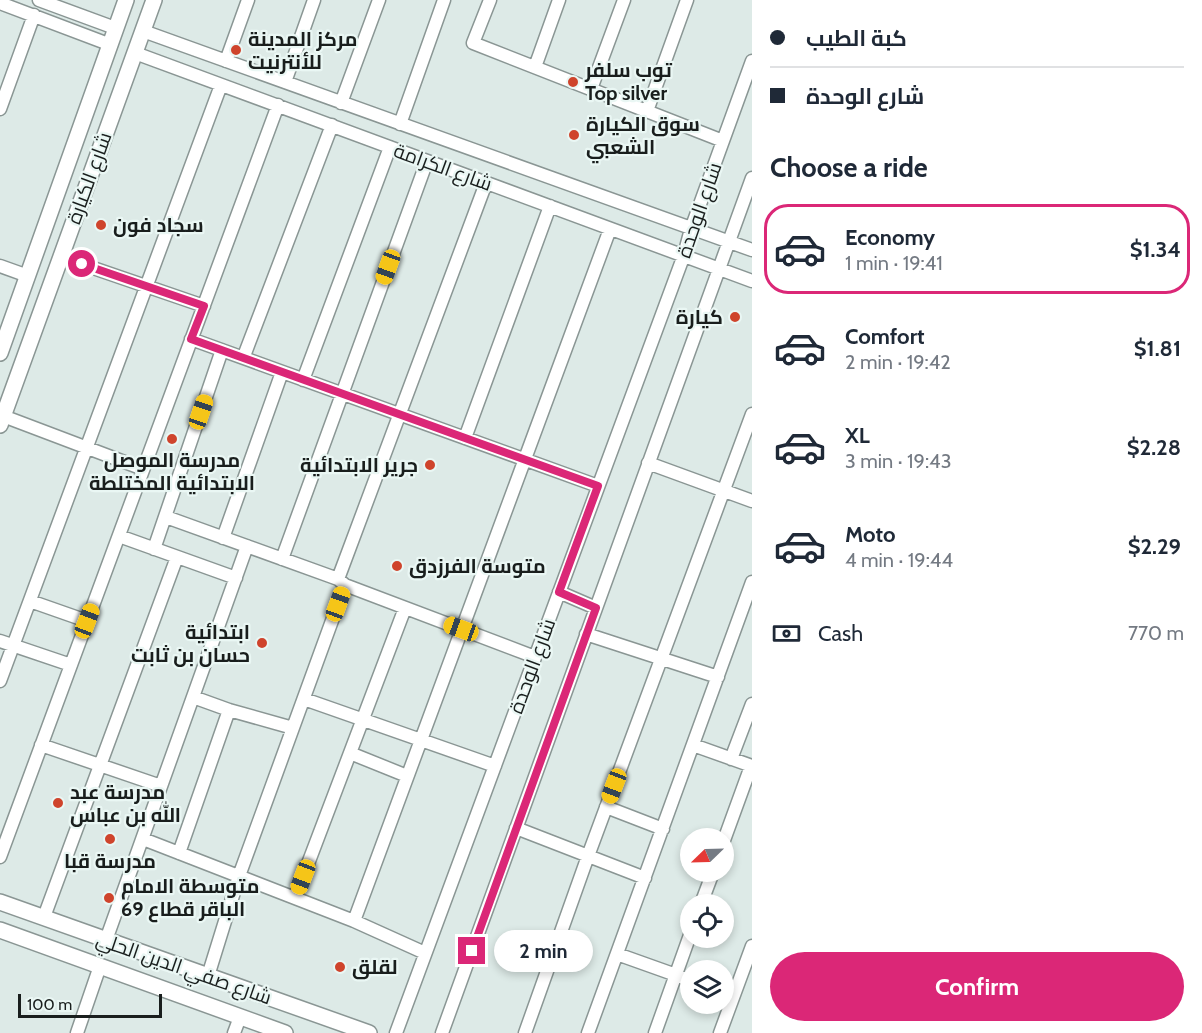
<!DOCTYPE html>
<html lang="en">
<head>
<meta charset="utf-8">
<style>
	:root { --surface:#fff; --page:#f6f6f7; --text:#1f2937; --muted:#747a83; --line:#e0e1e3; --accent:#db2777 }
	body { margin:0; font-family:Cabin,Cairo,sans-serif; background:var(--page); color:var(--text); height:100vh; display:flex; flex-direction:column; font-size:22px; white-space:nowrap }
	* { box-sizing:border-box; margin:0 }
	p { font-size:20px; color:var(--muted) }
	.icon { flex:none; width:33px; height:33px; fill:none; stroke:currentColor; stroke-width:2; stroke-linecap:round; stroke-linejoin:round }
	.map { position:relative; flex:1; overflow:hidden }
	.drawer { display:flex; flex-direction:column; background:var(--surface); width:450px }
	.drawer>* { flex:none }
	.guide { display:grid; align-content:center; height:132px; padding:0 18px; background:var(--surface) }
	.needle { width:39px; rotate:247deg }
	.buttons { position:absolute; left:680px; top:828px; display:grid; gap:12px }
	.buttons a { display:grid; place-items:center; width:54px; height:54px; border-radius:50%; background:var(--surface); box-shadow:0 3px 9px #0003; font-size:30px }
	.scale { position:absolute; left:18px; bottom:15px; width:144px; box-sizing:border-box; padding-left:6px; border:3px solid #191e1d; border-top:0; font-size:16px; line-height:21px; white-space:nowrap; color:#191e1d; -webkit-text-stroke:4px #eaf7f4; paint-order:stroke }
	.end { position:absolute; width:27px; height:27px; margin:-14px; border:8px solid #db2777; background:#fff; box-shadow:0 0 0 3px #fff }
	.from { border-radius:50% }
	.bubble { position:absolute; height:42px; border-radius:21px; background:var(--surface); box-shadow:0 3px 9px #0003; font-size:20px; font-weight:700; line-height:42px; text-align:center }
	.car { position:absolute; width:18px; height:36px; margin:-18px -9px; border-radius:8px; box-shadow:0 0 4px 2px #0007; background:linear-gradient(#f5c518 24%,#345 0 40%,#f5c518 0 76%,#345 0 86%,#f5c518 0) }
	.guide b { display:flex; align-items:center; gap:21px; height:57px; font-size:22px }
	.guide b+b { border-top:2px solid var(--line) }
	.guide i { width:15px; height:15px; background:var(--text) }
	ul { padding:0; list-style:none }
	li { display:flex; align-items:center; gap:18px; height:90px; margin:0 12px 9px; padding:0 6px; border:3px solid transparent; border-radius:24px }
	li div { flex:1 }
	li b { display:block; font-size:22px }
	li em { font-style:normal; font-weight:700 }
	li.current { border-color:var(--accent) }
	li>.icon { width:54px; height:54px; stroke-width:1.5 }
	h2 { padding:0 18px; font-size:27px; line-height:72px }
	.pay { display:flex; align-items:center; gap:15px; height:66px; padding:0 18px; font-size:22px }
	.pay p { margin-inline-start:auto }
	.primary-button { display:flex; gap:12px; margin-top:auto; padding:12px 18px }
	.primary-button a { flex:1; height:69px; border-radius:36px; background:var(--accent); color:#fff; font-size:24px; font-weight:700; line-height:69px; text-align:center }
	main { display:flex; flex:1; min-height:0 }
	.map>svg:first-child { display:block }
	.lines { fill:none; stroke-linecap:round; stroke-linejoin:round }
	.minor-casing { stroke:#8a9694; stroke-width:15 }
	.major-casing { stroke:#8a9694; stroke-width:18 }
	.minor { stroke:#fff; stroke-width:12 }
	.major { stroke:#fff; stroke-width:15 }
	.route { stroke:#db2777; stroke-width:8 }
	.poi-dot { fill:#cf442c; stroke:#eaf7f4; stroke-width:2 }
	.labels { text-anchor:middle; stroke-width:4.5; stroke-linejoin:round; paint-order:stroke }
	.poi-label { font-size:20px; font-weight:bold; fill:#191e1d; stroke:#eaf7f4; text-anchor:start }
	.street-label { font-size:20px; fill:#191e1d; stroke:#eaf7f4 }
</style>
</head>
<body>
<main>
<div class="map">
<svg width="752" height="1033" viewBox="0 0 752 1033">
	<rect width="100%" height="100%" fill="#ddeae7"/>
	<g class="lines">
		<g class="minor-casing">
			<path id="minor" d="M39 0 115 28
				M490 0 473 43 723 141
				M0 3 111 45
				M143 31 752 250
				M135 53 752 281
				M226 61 248 0
				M535 67 559 0
				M285 82 314 0
				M591 89 624 0
				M341 103 379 0
				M0 109 34 15
				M647 111 687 0
				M400 124 444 0
				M61 257 204 306
				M0 266 28 276
				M191 339 598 486
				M244 356 332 125
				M303 380 390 147
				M3 416 143 469
				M465 438 550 206
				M648 463 752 501
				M166 517 338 579 345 585 535 657
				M119 536 236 578
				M223 538 282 372
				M154 549 222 350
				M282 559 427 161
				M338 579 486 183
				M559 592 596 608
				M30 601 87 621
				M586 634 718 677
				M0 641 71 665
				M0 681 221 85
				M193 697 229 710 293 728
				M304 699 495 766
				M41 745 161 786
				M693 745 752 766
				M350 753 407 776
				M731 759 752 704
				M606 807 663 829
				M516 828 645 878
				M143 839 354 921 425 953
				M723 843 751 766
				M179 853 229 710
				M0 857 278 105
				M295 898 405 608
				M701 904 713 872
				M44 917 177 557
				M354 921 610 229
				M106 940 247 546
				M617 954 690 980
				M208 976 239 876 345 585
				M77 1033 100 966
				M234 1033 240 1017
				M396 1033 684 255 691 229 752 61
				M442 1033 752 178
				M525 1033 588 856 752 414
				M588 1033 752 582
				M655 1033 690 935
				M720 1033 752 946"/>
		</g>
		<g class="major-casing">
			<path id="major" d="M0 353 126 0
				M0 425 154 0
				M0 902 369 1033
				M0 930 285 1033"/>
		</g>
		<use href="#minor" class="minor"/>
		<use href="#major" class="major"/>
	</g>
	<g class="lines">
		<path class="route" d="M82 264 204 306 191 339 598 486 559 592 596 608 472 951"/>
	</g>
	<g class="poi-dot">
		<circle cx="236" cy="50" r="6"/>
		<circle cx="573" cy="82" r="6"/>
		<circle cx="574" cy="135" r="6"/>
		<circle cx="101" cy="225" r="6"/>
		<circle cx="735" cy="317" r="6"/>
		<circle cx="172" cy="439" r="6"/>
		<circle cx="430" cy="465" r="6"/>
		<circle cx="397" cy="566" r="6"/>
		<circle cx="262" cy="643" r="6"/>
		<circle cx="58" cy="803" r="6"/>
		<circle cx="110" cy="839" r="6"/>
		<circle cx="109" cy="898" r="6"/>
		<circle cx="340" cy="967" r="6"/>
	</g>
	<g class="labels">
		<g class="poi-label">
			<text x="248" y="46">مركز المدينة<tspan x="248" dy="23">للأنترنيت</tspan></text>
			<text x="585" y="77">توب سلفر<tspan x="585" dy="23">Top silver</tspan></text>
			<text x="586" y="131">سوق الكيارة<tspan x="586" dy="23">الشعبي</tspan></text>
			<text x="113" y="232">سجاد فون</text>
			<text x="723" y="324" text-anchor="end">كيارة</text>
			<text x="172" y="467" text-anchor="middle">مدرسة الموصل<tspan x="172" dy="23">الابتدائية المختلطة</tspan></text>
			<text x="418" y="472" text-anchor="end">جرير الابتدائية</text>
			<text x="409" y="573">متوسة الفرزدق</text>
			<text x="250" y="639" text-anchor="end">ابتدائية<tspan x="250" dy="23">حسان بن ثابت</tspan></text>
			<text x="70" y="799">مدرسة عبد<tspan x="70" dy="23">الله بن عباس</tspan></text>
			<text x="110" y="868" text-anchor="middle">مدرسة قبا</text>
			<text x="121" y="893">متوسطة الامام<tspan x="121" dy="23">الباقر قطاع 69</tspan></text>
			<text x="352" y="974">لقلق</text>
		</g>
		<g class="street-label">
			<text transform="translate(443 167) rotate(20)" y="7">شارع الكرامة</text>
			<text transform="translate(89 178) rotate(-70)" y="7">شارع الكيارة</text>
			<text transform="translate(699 210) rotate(-71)" y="7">شارع الوحدة</text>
			<text transform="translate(532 666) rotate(-70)" y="7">شارع الوحدة</text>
			<text transform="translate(184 968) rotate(19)" y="7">شارع صفي الدين الحلي</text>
		</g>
	</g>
</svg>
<div class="buttons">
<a><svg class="needle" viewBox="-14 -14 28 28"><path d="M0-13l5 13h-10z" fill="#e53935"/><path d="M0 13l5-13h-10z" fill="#747a83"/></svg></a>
<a><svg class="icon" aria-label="locate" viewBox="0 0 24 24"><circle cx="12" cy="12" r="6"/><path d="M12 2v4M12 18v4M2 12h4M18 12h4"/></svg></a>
<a><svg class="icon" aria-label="layers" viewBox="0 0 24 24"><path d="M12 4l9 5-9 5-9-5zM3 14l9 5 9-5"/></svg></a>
</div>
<div class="scale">100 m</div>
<i class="end from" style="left:82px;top:264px"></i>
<i class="end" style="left:472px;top:951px"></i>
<div class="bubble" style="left:494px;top:930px;width:99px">2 min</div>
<i class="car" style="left:388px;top:267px;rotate:200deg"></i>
<i class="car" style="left:201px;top:412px;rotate:19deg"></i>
<i class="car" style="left:338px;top:604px;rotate:20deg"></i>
<i class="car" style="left:87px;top:621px;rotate:21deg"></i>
<i class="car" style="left:461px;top:629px;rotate:290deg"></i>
<i class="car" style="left:614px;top:786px;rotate:201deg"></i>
<i class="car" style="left:303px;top:877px;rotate:201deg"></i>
</div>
<section class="drawer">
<div class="guide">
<b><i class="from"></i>كبة الطيب</b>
<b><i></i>شارع الوحدة</b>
</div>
<h2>Choose a ride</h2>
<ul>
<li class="current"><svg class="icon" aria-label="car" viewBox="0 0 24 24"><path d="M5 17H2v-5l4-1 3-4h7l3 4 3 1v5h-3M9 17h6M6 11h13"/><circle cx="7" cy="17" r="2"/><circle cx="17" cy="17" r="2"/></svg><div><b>Economy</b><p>1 min · 19:41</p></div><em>$1.34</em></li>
<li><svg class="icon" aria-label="car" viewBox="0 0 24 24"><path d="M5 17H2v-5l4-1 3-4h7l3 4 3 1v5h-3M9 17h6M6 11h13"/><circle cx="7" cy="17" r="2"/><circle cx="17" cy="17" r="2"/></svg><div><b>Comfort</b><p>2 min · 19:42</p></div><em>$1.81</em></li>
<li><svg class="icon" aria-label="car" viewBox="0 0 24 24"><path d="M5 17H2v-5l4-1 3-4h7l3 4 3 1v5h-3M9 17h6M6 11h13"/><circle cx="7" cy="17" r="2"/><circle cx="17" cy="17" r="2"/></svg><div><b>XL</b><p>3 min · 19:43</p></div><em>$2.28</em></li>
<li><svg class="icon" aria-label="car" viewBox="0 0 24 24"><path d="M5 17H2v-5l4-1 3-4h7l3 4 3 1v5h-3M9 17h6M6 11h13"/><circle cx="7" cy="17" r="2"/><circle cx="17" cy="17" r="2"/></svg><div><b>Moto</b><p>4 min · 19:44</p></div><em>$2.29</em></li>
</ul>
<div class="pay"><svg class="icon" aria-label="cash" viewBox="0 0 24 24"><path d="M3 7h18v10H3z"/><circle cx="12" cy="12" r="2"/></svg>Cash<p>770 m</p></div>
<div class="primary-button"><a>Confirm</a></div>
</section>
</main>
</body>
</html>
